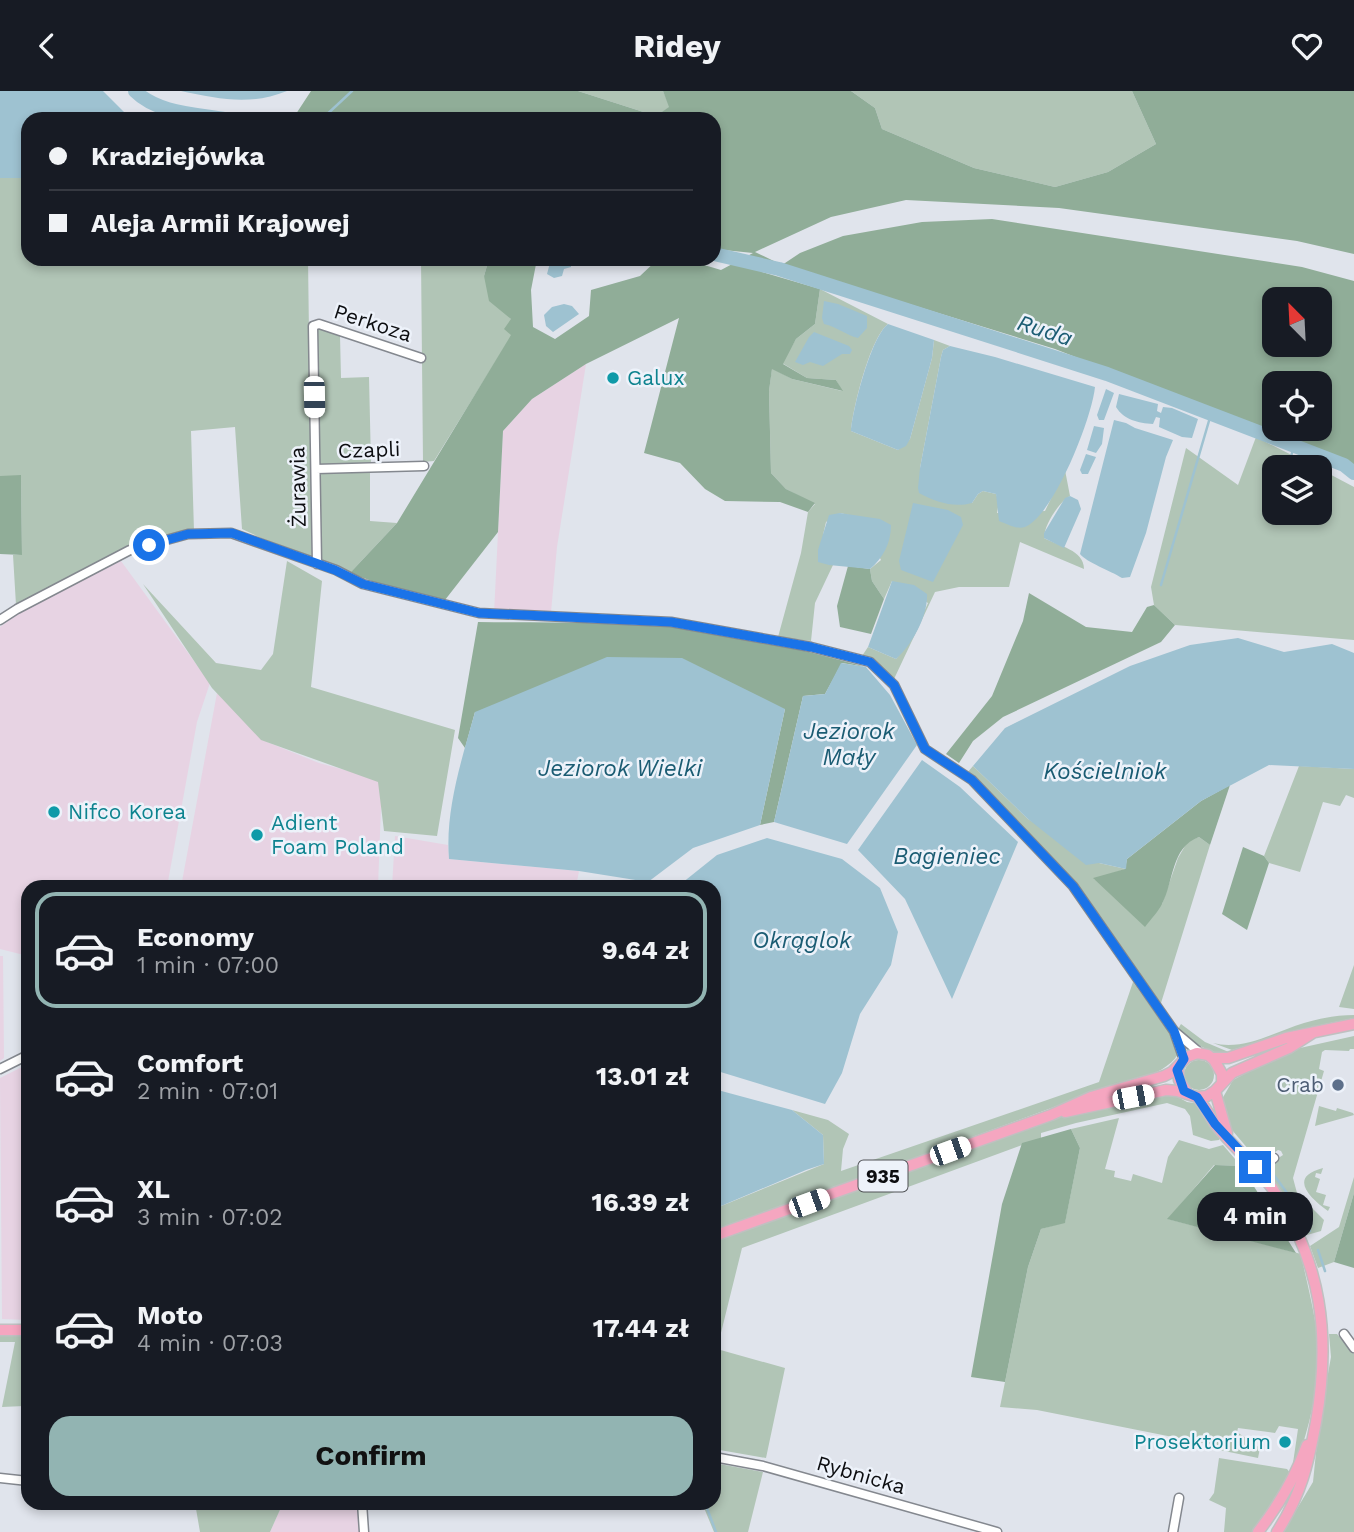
<!DOCTYPE html>
<html lang="en">
<head>
<meta charset="utf-8">
<style>
	:root { --surface:#171b24; --page:#20242c; --text:#f1f3f6; --muted:#9ea1a6; --line:#363941; --accent:#92b4b2 }
	body { margin:0; font-family:"Work Sans",sans-serif; background:var(--page); color:var(--text); height:100vh; display:flex; flex-direction:column; font-size:26px; white-space:nowrap }
	* { box-sizing:border-box; margin:0 }
	p { font-size:23px; color:var(--muted) }
	.icon { flex:none; width:38px; height:38px; fill:none; stroke:currentColor; stroke-width:2; stroke-linecap:round; stroke-linejoin:round }
	.map { position:relative; flex:1; overflow:hidden }
	.drawer { position:absolute; left:21px; top:789px; width:700px; height:630px; display:flex; flex-direction:column; background:var(--surface); border-radius:21px; box-shadow:0 4px 10px #0003 }
	.drawer>* { flex:none }
	.banner { position:absolute; left:21px; top:21px; width:700px; height:154px; border-radius:21px; box-shadow:0 4px 10px #0003; display:grid; align-content:center; height:154px; padding:0 28px; background:var(--surface) }
	.needle { width:46px; rotate:336deg }
	.buttons { position:absolute; left:1262px; top:196px; display:grid; gap:14px }
	.buttons a { display:grid; place-items:center; width:70px; height:70px; border-radius:14px; background:var(--surface); box-shadow:0 4px 10px #0003; font-size:35px }
	.end { position:absolute; width:32px; height:32px; margin:-16px; border:9px solid #1a73e8; background:#fff; box-shadow:0 0 0 4px #fff }
	.from { border-radius:50% }
	.bubble { position:absolute; height:49px; border-radius:21px; background:var(--surface); box-shadow:0 4px 10px #0003; font-size:23px; font-weight:700; line-height:49px; text-align:center }
	.car { position:absolute; width:21px; height:42px; margin:-21px -10px; border-radius:9px; box-shadow:0 0 5px 2px #0007; background:linear-gradient(#fff 24%,#345 0 40%,#fff 0 76%,#345 0 86%,#fff 0) }
	.banner b { display:flex; align-items:center; gap:24px; height:66px; font-size:26px }
	.banner b+b { border-top:2px solid var(--line) }
	.banner i { width:18px; height:18px; background:var(--text) }
	ul { padding:12px 0 0; list-style:none }
	li { display:flex; align-items:center; gap:21px; height:116px; margin:0 14px 10px; padding:0 14px; border:4px solid transparent; border-radius:21px }
	li div { flex:1 }
	li b { display:block; font-size:26px }
	li em { font-style:normal; font-weight:700 }
	li.current { border-color:var(--accent) }
	li>.icon { width:63px; height:63px; stroke-width:1.5 }
	.action { display:flex; gap:14px; margin-top:auto; padding:14px 28px }
	.action a { flex:1; height:80px; border-radius:21px; background:var(--accent); color:#111; font-size:28px; font-weight:700; line-height:80px; text-align:center }
	header { display:flex; justify-content:space-between; align-items:center; height:91px; padding:0 28px; background:var(--surface); font-size:32px; font-weight:700 }
	.map>svg:first-child { display:block }
	.industrial { fill:#e7d3e3 }
	.green { fill:#b1c5b6 }
	.forest { fill:#90ad98; fill-rule:evenodd }
	.water { fill:#9ec2d1 }
	.lines { fill:none; stroke-linecap:round; stroke-linejoin:round }
	.stream { stroke:#9ec2d1; stroke-width:2.5 }
	.river { stroke:#9ec2d1; stroke-width:14 }
	.minor-casing { stroke:#84888f; stroke-width:11 }
	.major-casing { stroke:#c0c0c1; stroke-width:13 }
	.minor { stroke:#fff; stroke-width:8 }
	.major { stroke:#f5a6c0; stroke-width:10 }
	.route { stroke:#1a73e8; stroke-width:9 }
	.culture-dot { fill:#0f9aa8; stroke:#edf2fa; stroke-width:2.5 }
	.service-dot { fill:#5c6f8a; stroke:#edf2fa; stroke-width:2.5 }
	.labels { text-anchor:middle; stroke-width:5; stroke-linejoin:round; paint-order:stroke }
	.shield { fill:#edf2fa; stroke:#505256; stroke-width:2 }
	.shield-label { font-size:19px; font-weight:bold; fill:#0c0d10 }
	.street-label { font-size:21px; fill:#0c0d10; stroke:#edf2fa }
	.culture-label { font-size:21px; fill:#0d838f; stroke:#edf2fa; text-anchor:start }
	.service-label { font-size:21px; fill:#4e5e75; stroke:#edf2fa; text-anchor:end }
	.water-label { font-size:23px; font-style:italic; fill:#1b5c73; stroke:#edf2fa }
</style>
</head>
<body>
<header><svg class="icon" aria-label="back" viewBox="0 0 24 24"><path d="M15 5l-7 7 7 7"/></svg>Ridey<svg class="icon" aria-label="heart" viewBox="0 0 24 24"><path d="M12 20l-8-8c-3-5 5-10 8-4 3-6 11-1 8 4z"/></svg></header>
<div class="map">
<svg width="1354" height="1441" viewBox="0 0 1354 1441">
	<rect width="100%" height="100%" fill="#e0e4ec"/>
	<path class="industrial" d="M586 273 557 456 551 521 494 523 503 340 532 308Z
		M121 470 210 592 197 631 167 796H28V865L0 858V536L27 517Z
		M217 602 267 651 319 672 382 689 378 796H181Z
		M395 745 448 754 449 768 579 780 576 796H392Z
		M0 865H3L4 967 0 970Z
		M28 973V1229L2 1228 0 987Z
		M283 1412H359L361 1441H270Z"/>
	<path class="green" d="M578 0H663L670 16 656 25Z
		M851 0H1132L1156 53 1108 81 1055 96 974 77 882 38 875 17Z
		M0 87H28V168H308L312 471 242 438 235 336 191 340 194 440C129 447 73 484 16 514L13 464H22L21 385H0Z
		M421 168H489L484 185 511 228 512 244 434 370 423 371Z
		M820 198 888 233C870 247 853 317 851 340L898 359 910 348 932 267 934 249 950 255 943 259 941 266 920 377 972 412 978 403 983 400 996 403 999 411 997 422 1045 420 1065 379 1070 405C1059 411 1044 434 1044 447 1059 455 1084 459 1084 478L1020 451 1009 496H959L935 501 894 588 883 577 862 565 868 556 896 568 911 549 928 512 892 490 884 508 872 490 870 478 881 469 858 426 840 422 826 431 823 444 829 474H833L815 512 811 550 778 546 801 462 808 421 815 413 786 398 771 382 769 300 772 277 792 288 842 300 836 289 807 287 782 272 796 248 815 233Z
		M319 236 340 244 341 287 369 286 371 373H318L317 240Z
		M1256 346 1315 376H1274V422H1320V378L1354 396V549L1175 534 1154 514 1151 496 1186 357 1238 394Z
		M370 380V430L397 432 350 482 321 470 320 382Z
		M287 470 322 490 311 596 455 639 437 745 384 740 378 691 261 649 212 597 143 493 216 572 261 579 273 563Z
		M973 675 1028 728 1099 772 1126 778 1094 788 1162 813 1178 767 1188 750 1199 746 1210 754 1161 912 1038 753 977 689 967 682Z
		M1299 675 1354 678V707L1346 704 1340 715 1323 711 1300 781 1269 772 1264 765Z
		M1354 874V918L1339 916Z
		M1133 891 1171 944 1178 963C1164 988 1114 993 1088 1002 1074 1007 1060 1014 1046 1019L714 1141V1118L824 1073 823 1044 792 1019 828 1029 849 1043 843 1058 841 1080 1099 991Z
		M1354 924V927L1302 938 1243 958 1242 956 1232 959 1213 952C1244 960 1274 941 1304 932 1321 927 1337 924 1354 924Z
		M1181 933 1205 951 1231 962C1211 965 1192 951 1178 938Z
		M1354 945V958H1350L1349 960 1325 959 1322 961 1319 978 1324 980 1293 1087 1297 1102 1324 1129 1321 1140 1307 1144 1286 1107 1266 1079V1075L1283 1064 1281 1060 1278 1059 1260 1072 1232 1039 1222 1008 1233 989 1252 979V977L1300 957Z
		M1184 984a15 15 0 1 1 30 0a15 15 0 1 1-30 0Z
		M1172 1003 1187 1011 1200 1013 1220 1045 1219 1049 1211 1050 1193 1044 1190 1025 1185 1018 1167 1012 1076 1032 1041 1042V1047L742 1157 717 1258 785 1277 766 1367 714 1358V1150L1056 1026Z
		M1319 1015 1336 1020 1337 1017 1353 1022 1354 1024 1315 1035Z
		M1119 1027 1105 1078 1115 1080 1114 1086 1131 1090 1133 1083 1162 1092 1168 1066 1179 1049 1209 1058 1223 1054 1241 1075 1214 1074 1168 1128 1301 1163C1307 1194 1317 1227 1318 1258 1320 1296 1309 1334 1298 1369L1293 1372 1298 1338 1279 1335 1275 1342 1238 1337 1237 1341 1260 1357 1258 1367 1205 1356V1353L1213 1354 1037 1319 1000 1316 1028 1176 1041 1138 1065 1131 1080 1057 1071 1038Z
		M1323 1077 1321 1083 1316 1082 1315 1086 1320 1088 1316 1101 1326 1104 1323 1114 1330 1116 1328 1120C1309 1106 1288 1086 1323 1077Z
		M1354 1086V1102L1334 1171 1318 1177 1310 1155 1339 1136Z
		M0 1243H28V1298L24 1315 2 1316 15 1251H0Z
		M1329 1243H1337L1354 1263V1441H1283L1313 1391 1319 1332 1331 1266Z
		M1219 1367 1287 1378 1291 1383 1254 1441H1224L1226 1417 1209 1409 1214 1402Z
		M714 1372 763 1381 748 1441H714L702 1412H714Z
		M195 1412H283L270 1441H200Z"/>
	<path class="forest" d="M311 0H578L656 25 669 16 663 0H851L875 17 882 38 974 77 1055 96 1108 81 1156 53 1132 0H1354V163L1297 150 1059 117 906 109 831 126 755 161 782 174 800 162 843 145 922 131 992 128 1302 176 1354 190V375L1055 258 782 174 762 181 820 198 815 233 796 248 783 273 807 287 836 289 843 300 792 288 772 278 769 300 771 382 786 398 815 412 808 421 780 411 725 410 705 398 680 372 644 362 679 227 586 273 532 308 503 340 498 441 445 509 380 493 350 482 397 432 511 244 504 238 511 228 489 210 484 185 489 168H537L531 199 533 236 555 248 589 225 591 199 640 185 658 168H684L721 179 753 162 714 158V28H395L344 22 319 28 294 26ZM1274 208H1320V254H1274ZM1274 292H1320V338H1274Z
		M21 384 22 464 0 463V385Z
		M848 475 870 478 872 490 884 508 871 543 840 536 837 515Z
		M1029 502 1086 536 1132 541 1147 516 1154 514 1175 534 1161 551 1003 626 973 650 959 672 946 663 992 605 1023 530Z
		M478 531C546 532 614 530 682 537 742 543 807 560 866 576L842 572 825 603 803 605 774 731 760 734 785 618 475 621 465 657 458 647Z
		M1230 694 1210 754 1199 746C1171 756 1174 790 1162 813 1158 821 1151 828 1145 836L1093 787 1125 778 1127 768 1201 710Z
		M1243 756 1264 765 1269 772 1247 839 1222 823Z
		M1071 1038 1080 1057 1065 1132 1041 1138 1028 1176 1005 1291 971 1286 1002 1113 1022 1052Z
		M1215 1074 1241 1075 1296 1162 1167 1128Z
		M1354 1102V1177L1334 1171Z"/>
	<path class="water" d="M0 0H103L131 28H28V87H0Z
		M181 0H287C250 15 219 8 181 0Z
		M551 168H571V176L564 178 562 185 554 187 547 183Z
		M824 210 838 213 867 225V237L858 247C846 244 837 236 824 233L822 227Z
		M564 213 572 215 579 223 553 241 546 235 544 224 552 216Z
		M888 233 934 249 932 267 910 348 906 355 898 359 851 340C853 317 871 246 888 233Z
		M814 241 849 255 852 259 850 263H842L823 275 810 271 803 274 795 271 809 246Z
		M950 255 995 266 1095 296C1092 327 1054 424 1025 436 1017 439 1007 433 999 430L996 403 983 400 978 403 972 412C953 417 936 411 919 402L918 397 920 377 941 266 943 259Z
		M1106 298 1114 302 1104 329H1099L1097 324Z
		M1119 303 1158 313 1157 320 1161 322 1163 316 1172 317 1198 328 1192 347 1182 346 1159 336 1160 327 1156 326 1153 333C1138 332 1124 329 1116 316Z
		M1114 329 1126 332 1135 337 1173 349 1166 366 1146 442 1130 486 1122 487C1111 480 1086 471 1080 463Z
		M1094 335 1104 337 1102 353 1096 362 1087 359Z
		M1086 363 1096 366 1088 383H1082L1080 379Z
		M1070 405 1078 409 1081 418 1064 457 1044 447V442L1065 407Z
		M913 412 948 419 961 426 963 434 933 491 901 479 899 470Z
		M840 422 880 428 891 434C891 452 883 467 870 478L829 474 818 471V459L829 424Z
		M892 490 914 494 927 503C928 525 912 554 896 568L868 556Z
		M1238 547 1284 561 1332 553 1354 562V678L1269 674 1201 710 1127 768 1126 778 1099 772 1086 774 1028 728 973 675 1005 637 1130 575 1190 554Z
		M607 566 682 567 785 618 760 734 693 757 648 791 579 780 449 768C445 718 462 668 475 621Z
		M841 572 866 576 890 604 917 654 847 753 774 731 803 605 825 603Z
		M922 669 960 696 1018 751 952 908 905 808 858 759Z
		M767 747 842 768 880 797 898 841 891 874 860 923 842 982 825 1013 714 979V796H677L717 764Z
		M714 998 792 1019 823 1044 824 1073 806 1079 714 1118Z"/>
	<g class="lines">
		<path class="stream" d="M322 28 352 0
			M1288 376 1294 355
			M1275 426 1276 422
			M1161 494 1211 323
			M1268 1076 1293 1110 1310 1140
			M714 1159 720 1177 714 1179
			M1318 1159 1325 1180
			M705 1412 716 1441"/>
		<path class="river" d="M135 0C157 22 195 23 224 28
			M714 163 779 178 1107 283 1344 374 1354 382"/>
		<g class="minor-casing">
			<path id="minor" d="M316 378 424 375
				M317 473 313 235 319 233 421 267
				M0 529 17 518 130 459 188 443 231 442 336 479 363 493 479 522 671 531 811 556 870 571 894 594 925 658 972 689 1073 795 1174 940 1184 969
				M1174 940 1200 962
				M0 978 28 964
				M1257 1080 1274 1067
				M1344 1243 1354 1257
				M714 1366 763 1375 997 1441
				M0 1387 28 1390
				M362 1412 364 1441
				M1173 1441 1179 1407"/>
		</g>
		<g class="major-casing">
			<path id="major" d="M1212 967H1228L1286 947 1354 933
				M1178 975 1179 989 1188 1003
				M1215 1000 1227 1042
				M1197 1006C1205 1015 1209 1024 1215 1033 1232 1055 1255 1074 1272 1097 1322 1171 1331 1245 1316 1331 1308 1374 1301 1404 1277 1441
				M1065 1021 1166 999 1177 1000 1197 1006 1207 1005 1215 1000 1232 982 1289 957 1314 941
				M714 1145 1051 1024 1091 1006 1164 985 1172 981 1187 966 1197 962 1208 964 1214 969 1222 983V991
				M0 1239H28
				M1258 1441C1279 1414 1295 1387 1307 1354"/>
		</g>
		<use href="#minor" class="minor"/>
		<use href="#major" class="major"/>
	</g>
	<g class="lines">
		<path class="route" d="M149 454 188 443 232 442 335 479 363 493 479 522 671 531 811 556 870 571 894 594 925 658 972 689 1073 795 1174 940 1184 968 1177 979 1184 1000 1197 1006 1215 1033 1255 1076"/>
	</g>
	<g class="culture-dot">
		<circle cx="613" cy="287" r="7"/>
		<circle cx="54" cy="721" r="7"/>
		<circle cx="257" cy="744" r="7"/>
		<circle cx="1285" cy="1351" r="7"/>
	</g>
	<circle class="service-dot" cx="1338" cy="994" r="7"/>
	<g class="labels">
		<rect class="shield" x="858.5" y="1069.5" width="49" height="31" rx="5"/>
		<g class="shield-label">
			<text x="883" y="1092">935</text>
		</g>
		<g class="street-label">
			<text transform="translate(373 232) rotate(18)" y="7">Perkoza</text>
			<text transform="translate(369 359) rotate(-2)" y="7">Czapli</text>
			<text transform="translate(298 396) rotate(-91)" y="7">Żurawia</text>
			<text transform="translate(861 1384) rotate(16)" y="7">Rybnicka</text>
		</g>
		<g class="culture-label">
			<text x="627" y="294">Galux</text>
			<text x="68" y="728">Nifco Korea</text>
			<text x="271" y="739">Adient<tspan x="271" dy="24">Foam Poland</tspan></text>
			<text x="1271" y="1358" text-anchor="end">Prosektorium</text>
		</g>
		<g class="service-label">
			<text x="1324" y="1001">Crab</text>
		</g>
		<g class="water-label">
			<text transform="translate(1045 239) rotate(18)" y="8">Ruda</text>
			<text x="849" y="648">Jeziorok<tspan x="849" dy="26">Mały</tspan></text>
			<text x="620" y="685">Jeziorok Wielki</text>
			<text x="1105" y="688">Kościelniok</text>
			<text x="947" y="773">Bagieniec</text>
			<text x="802" y="857">Okrąglok</text>
		</g>
	</g>
</svg>
<div class="buttons">
<a><svg class="needle" viewBox="-14 -14 28 28"><path d="M0-13l5 13h-10z" fill="#e53935"/><path d="M0 13l5-13h-10z" fill="#9ea1a6"/></svg></a>
<a><svg class="icon" aria-label="locate" viewBox="0 0 24 24"><circle cx="12" cy="12" r="6"/><path d="M12 2v4M12 18v4M2 12h4M18 12h4"/></svg></a>
<a><svg class="icon" aria-label="layers" viewBox="0 0 24 24"><path d="M12 4l9 5-9 5-9-5zM3 14l9 5 9-5"/></svg></a>
</div>
<i class="end from" style="left:149px;top:454px"></i>
<i class="end" style="left:1255px;top:1076px"></i>
<div class="bubble" style="left:1197px;top:1101px;width:116px">4 min</div>
<i class="car" style="left:314px;top:306px;rotate:179deg"></i>
<i class="car" style="left:1133px;top:1006px;rotate:79deg"></i>
<i class="car" style="left:950px;top:1060px;rotate:70deg"></i>
<i class="car" style="left:809px;top:1112px;rotate:70deg"></i>
<div class="banner">
<b><i class="from"></i>Kradziejówka</b>
<b><i></i>Aleja Armii Krajowej</b>
</div>
<section class="drawer">
<ul>
<li class="current"><svg class="icon" aria-label="car" viewBox="0 0 24 24"><path d="M5 17H2v-5l4-1 3-4h7l3 4 3 1v5h-3M9 17h6M6 11h13"/><circle cx="7" cy="17" r="2"/><circle cx="17" cy="17" r="2"/></svg><div><b>Economy</b><p>1 min · 07:00</p></div><em>9.64 zł</em></li>
<li><svg class="icon" aria-label="car" viewBox="0 0 24 24"><path d="M5 17H2v-5l4-1 3-4h7l3 4 3 1v5h-3M9 17h6M6 11h13"/><circle cx="7" cy="17" r="2"/><circle cx="17" cy="17" r="2"/></svg><div><b>Comfort</b><p>2 min · 07:01</p></div><em>13.01 zł</em></li>
<li><svg class="icon" aria-label="car" viewBox="0 0 24 24"><path d="M5 17H2v-5l4-1 3-4h7l3 4 3 1v5h-3M9 17h6M6 11h13"/><circle cx="7" cy="17" r="2"/><circle cx="17" cy="17" r="2"/></svg><div><b>XL</b><p>3 min · 07:02</p></div><em>16.39 zł</em></li>
<li><svg class="icon" aria-label="car" viewBox="0 0 24 24"><path d="M5 17H2v-5l4-1 3-4h7l3 4 3 1v5h-3M9 17h6M6 11h13"/><circle cx="7" cy="17" r="2"/><circle cx="17" cy="17" r="2"/></svg><div><b>Moto</b><p>4 min · 07:03</p></div><em>17.44 zł</em></li>
</ul>
<div class="action"><a>Confirm</a></div>
</section>
</div>
</body>
</html>
